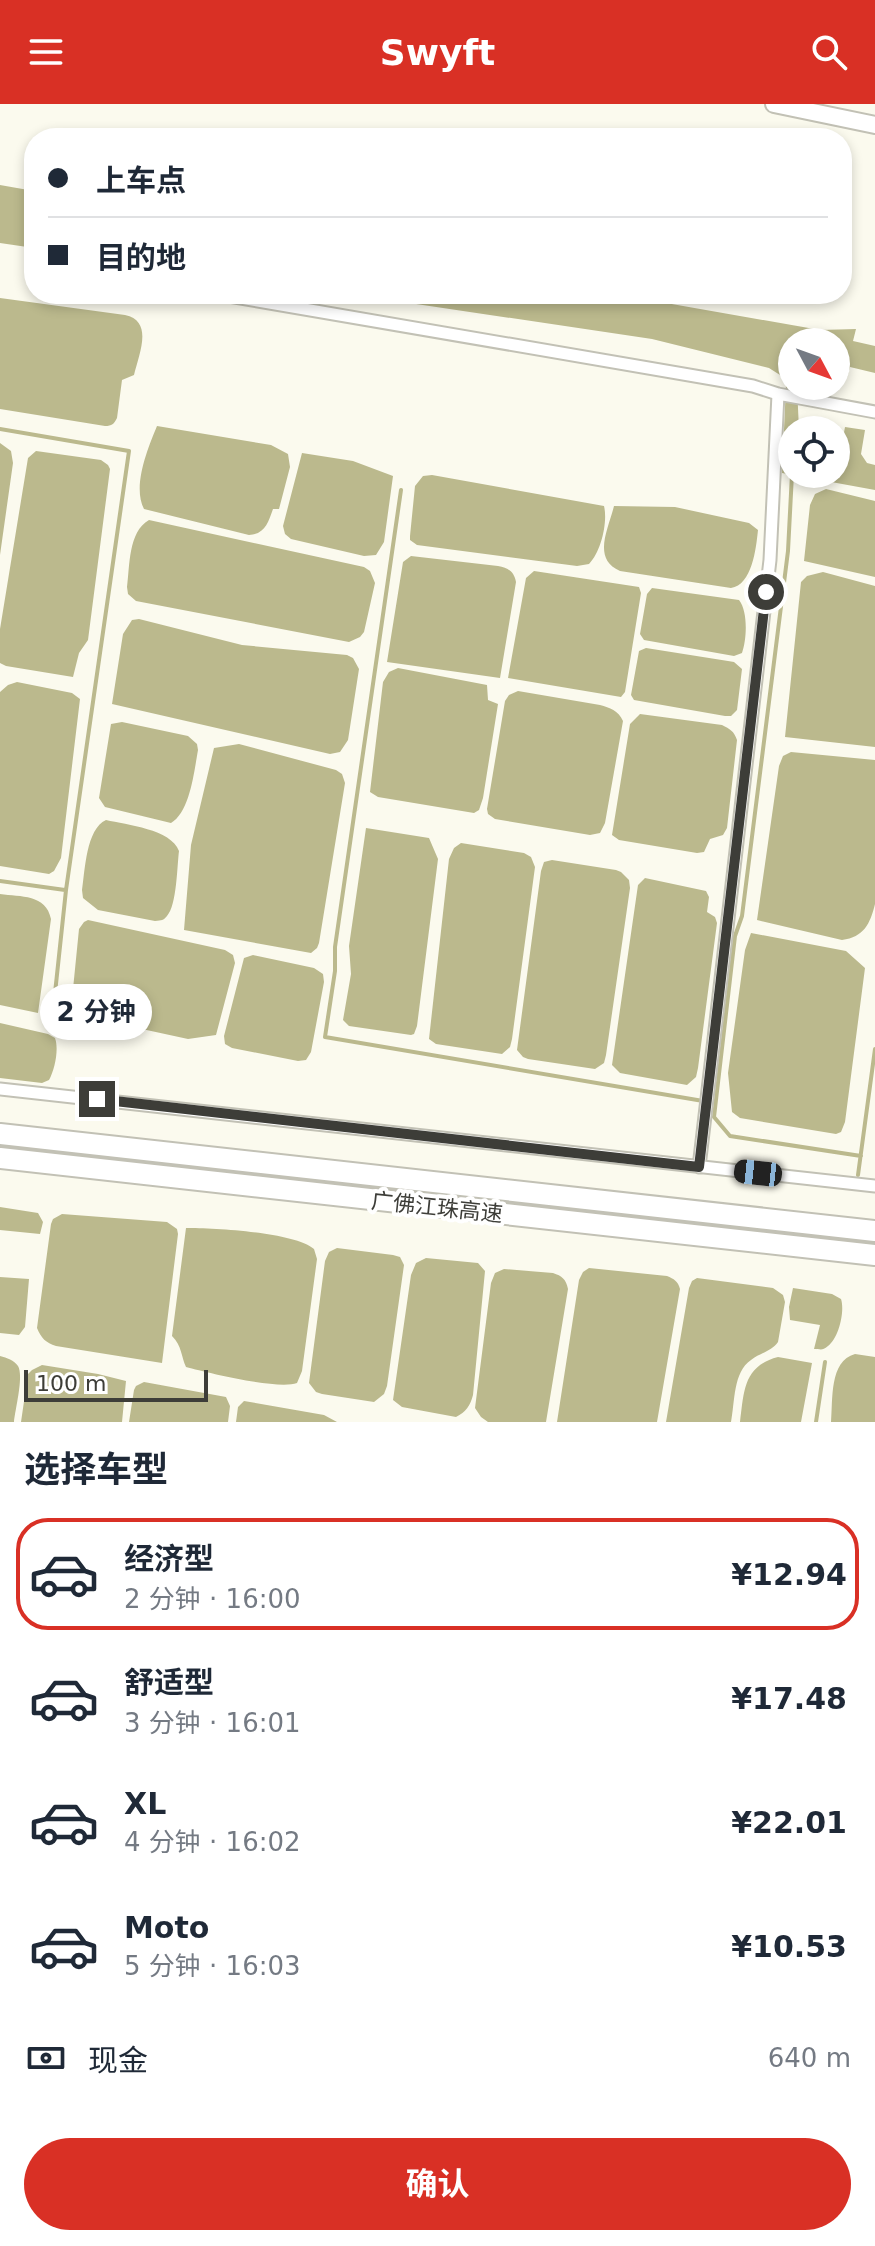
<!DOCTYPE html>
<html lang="zh">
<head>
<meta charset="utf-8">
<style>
	:root { --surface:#fff; --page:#f2f2f3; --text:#1f2937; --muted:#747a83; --line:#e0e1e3; --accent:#d93025 }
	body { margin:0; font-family:"DejaVu Sans","Noto Sans SC",sans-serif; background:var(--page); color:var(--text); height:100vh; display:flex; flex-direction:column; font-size:30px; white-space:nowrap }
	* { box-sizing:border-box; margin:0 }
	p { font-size:26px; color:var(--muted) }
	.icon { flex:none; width:44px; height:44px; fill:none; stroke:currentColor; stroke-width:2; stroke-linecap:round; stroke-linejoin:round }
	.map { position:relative; height:1318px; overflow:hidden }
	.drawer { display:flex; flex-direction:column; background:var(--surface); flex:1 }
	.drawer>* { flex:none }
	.top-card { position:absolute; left:24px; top:24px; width:828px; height:176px; border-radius:32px; box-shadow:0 4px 12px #0003; display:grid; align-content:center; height:176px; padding:0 24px; background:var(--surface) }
	.needle { width:52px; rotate:131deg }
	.fabs { position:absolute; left:778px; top:224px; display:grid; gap:16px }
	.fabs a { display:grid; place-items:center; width:72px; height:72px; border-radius:50%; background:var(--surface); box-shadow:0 4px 12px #0003; font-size:40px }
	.scale { position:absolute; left:24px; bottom:20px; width:184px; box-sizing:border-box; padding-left:8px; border:4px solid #3d3d38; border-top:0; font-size:22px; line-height:28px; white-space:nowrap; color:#3d3d38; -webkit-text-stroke:6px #fff; paint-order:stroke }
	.end { position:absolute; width:36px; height:36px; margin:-18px; border:10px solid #3d3d38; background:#fff; box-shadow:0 0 0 4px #fff }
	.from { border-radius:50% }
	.bubble { position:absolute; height:56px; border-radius:28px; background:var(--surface); box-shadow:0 4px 12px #0003; font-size:26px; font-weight:700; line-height:56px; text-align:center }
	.car { position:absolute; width:24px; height:48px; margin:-24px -12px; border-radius:10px; box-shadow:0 0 6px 2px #0007; background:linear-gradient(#222 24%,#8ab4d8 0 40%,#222 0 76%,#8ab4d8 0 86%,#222 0) }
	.top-card b { display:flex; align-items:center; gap:28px; height:76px; font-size:30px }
	.top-card b+b { border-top:2px solid var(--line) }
	.top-card i { width:20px; height:20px; background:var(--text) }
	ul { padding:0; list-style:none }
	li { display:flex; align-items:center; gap:24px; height:112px; margin:0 16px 12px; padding:0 8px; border:4px solid transparent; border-radius:32px }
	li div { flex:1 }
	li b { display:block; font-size:30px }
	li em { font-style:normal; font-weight:700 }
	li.selected { border-color:var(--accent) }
	li>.icon { width:72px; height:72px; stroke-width:1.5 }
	h2 { padding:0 24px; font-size:36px; line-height:96px }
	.pay { display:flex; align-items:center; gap:20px; height:88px; padding:0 24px; font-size:30px }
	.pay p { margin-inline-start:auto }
	.cta { display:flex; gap:16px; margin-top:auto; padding:16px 24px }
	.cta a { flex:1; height:92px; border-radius:48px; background:var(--accent); color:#fff; font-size:32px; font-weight:700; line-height:92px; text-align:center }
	header { display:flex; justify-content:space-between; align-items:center; height:104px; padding:0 24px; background:var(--accent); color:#fff; font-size:36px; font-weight:700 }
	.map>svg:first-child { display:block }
	.water { fill:#bbb98d }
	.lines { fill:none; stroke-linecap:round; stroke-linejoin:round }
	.stream { stroke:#bbb98d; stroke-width:4 }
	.street-casing { stroke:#c2c1b5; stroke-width:15 }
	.secondary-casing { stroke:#c2c1b5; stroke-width:20 }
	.highway-casing { stroke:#c2c1b5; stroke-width:24 }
	.street { stroke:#fff; stroke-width:11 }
	.secondary { stroke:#fff; stroke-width:16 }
	.highway { stroke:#fff; stroke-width:20 }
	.route { stroke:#3d3d38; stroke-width:10 }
	.labels { text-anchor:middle; stroke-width:8; stroke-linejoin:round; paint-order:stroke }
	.street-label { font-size:22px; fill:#3d3d38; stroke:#fff }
</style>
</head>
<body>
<header><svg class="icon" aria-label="menu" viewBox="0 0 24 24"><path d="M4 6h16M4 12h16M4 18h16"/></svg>Swyft<svg class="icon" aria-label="search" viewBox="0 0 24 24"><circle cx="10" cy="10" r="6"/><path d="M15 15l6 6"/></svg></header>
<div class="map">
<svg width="875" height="1318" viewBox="0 0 875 1318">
	<rect width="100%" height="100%" fill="#fbfaee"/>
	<path class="water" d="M0 81 34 87V144L0 139Z
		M349 190H615L820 226 856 225 853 237 875 242V269L850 263 847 274 836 272V238H792V282H797L799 326H792V370H836V349L840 350 845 323 865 326 861 350 867 359 875 361V386L782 369 786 281 780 271 769 264 652 235Z
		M0 194 125 211C154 217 139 250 134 271L122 276 117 314C114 320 112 322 105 322L0 305Z
		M157 322 271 341 288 350 290 363 279 405H273C268 419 265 430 249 431L144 405C132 382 148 344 157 322Z
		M0 339 11 347 13 359 0 451Z
		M36 347 101 356 108 361 110 365 88 536 79 549 73 573 6 562 0 559V525L28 354Z
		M302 349 353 357 393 372 384 438 376 451 364 452 291 435 285 430 283 422Z
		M432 371 604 402C608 418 601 448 589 460L577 462 417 441 410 436V432L415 382 423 372Z
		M826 385 875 397V473L804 457 810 401 815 390Z
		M614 402 675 403 749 419 758 426C756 445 752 481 731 484L620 467C592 455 608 426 614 402Z
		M149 416 364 463 370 467 375 479 364 528 360 533 349 538 136 497 128 490 127 483C130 462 128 428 149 416Z
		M411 452 498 462C508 464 514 467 516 478L500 574 387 558 403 458Z
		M534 467 639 483 641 489 625 588 621 593 508 574 526 474Z
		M823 468 875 482V643L785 633 801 478 807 472Z
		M652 484 739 496C748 507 747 535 742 549L734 552 644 536 640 530 647 490Z
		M139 515 242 541 347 551 353 554 359 565 348 636 340 648 330 650 112 600 123 530 132 516Z
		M646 544 728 557 734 558 742 565 737 606 731 612H725L634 596 631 591 639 547Z
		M398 564 487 581 488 596 498 600 483 694 479 706 474 709 378 693 370 688 383 578 389 568Z
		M17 578 72 589 80 595 61 754 54 767 49 770 0 762V588L8 581Z
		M518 587 600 601C610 604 618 606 623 617L605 719 600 729 590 731 495 715 488 710 487 705 505 597 509 591Z
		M640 610 722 621C730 625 734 627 737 636L727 724 723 731 710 735 704 748 697 749 619 736 612 731 630 620Z
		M122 618 188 632 197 640 198 646C194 668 190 708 171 719L105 703 99 694 111 620Z
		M239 640 336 666 342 670 345 679 319 839 317 844 311 849 184 826 191 741 214 644Z
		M791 648 875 656V800C870 820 864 833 842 836L757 816 779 662 783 652Z
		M106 716C127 721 171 725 179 747 177 762 177 801 167 812 163 817 162 816 155 817L98 806 83 794 82 786C85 767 86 725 106 716Z
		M366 724 429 734 438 755 417 922 414 930 411 931 349 922 343 916 351 870 349 842Z
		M461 739 524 749 531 753 535 763 512 935 510 943 502 950 436 940 429 935 449 755 454 744Z
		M552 756 616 766 621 768 629 776 630 784 606 951 604 959 595 965 528 955 523 953 517 946 541 767 544 758Z
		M645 774 706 787 709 793 707 808 715 813 717 819 698 964 696 973 687 981 620 969 612 961 638 781Z
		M0 790C21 793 46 790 51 815L38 909 0 901Z
		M88 816 225 846 233 851 235 859 216 931 188 935 82 912 71 905 79 825 84 818Z
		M751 829 846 847 865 864 845 1018 841 1028 836 1030 740 1014 732 1008 728 969 745 846Z
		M253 851 314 864 323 870 324 878 311 948 306 956 298 957 232 944 225 940 224 932 244 854Z
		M0 919 48 930 55 934C59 945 55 965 49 976L42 979 0 974Z
		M0 1103 38 1109 43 1118 40 1130 0 1126Z
		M62 1110 167 1118 177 1125 178 1130 162 1259 56 1242C46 1239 41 1234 37 1224L51 1120 53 1115Z
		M186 1124C214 1124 294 1128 314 1145L317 1155 302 1267 297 1279C278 1286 209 1269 186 1263 181 1252 182 1242 172 1232Z
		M337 1144 393 1151 400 1153 404 1161 387 1282 384 1290 374 1298 322 1290 316 1288 309 1279 325 1157 329 1148Z
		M426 1154 478 1159 485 1167 473 1291C470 1302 466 1308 456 1313L402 1303 393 1296 411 1171 416 1159Z
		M589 1164 667 1172C674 1175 678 1177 680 1185L657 1318H557L579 1176 583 1168Z
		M504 1165 553 1169C562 1172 566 1175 568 1185L546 1318H488L481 1313 475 1304 491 1179 495 1169Z
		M0 1173 29 1175 25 1223 19 1231 0 1229Z
		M697 1174 773 1184 783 1191 785 1198 778 1238C772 1247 760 1249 751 1256 733 1268 735 1298 731 1318H666L689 1184 692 1177Z
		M793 1184 832 1190 841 1195C845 1207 839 1234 828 1242 822 1247 821 1245 814 1245L820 1221 790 1216 789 1203Z
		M855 1250 875 1253V1318H831C833 1296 829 1257 855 1250Z
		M0 1252C7 1254 14 1256 18 1262 24 1272 15 1306 14 1318H0Z
		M778 1253 812 1259 801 1318H740C744 1288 743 1262 778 1253Z
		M42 1261 98 1270 126 1277 122 1318H21L28 1270 32 1266Z
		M144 1278 226 1293 230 1302 228 1318H129L134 1286 136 1282Z
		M244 1297 324 1311 337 1318H236L238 1303Z"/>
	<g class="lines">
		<path class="stream" d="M0 325 129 347 66 786 53 908
			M792 370 788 447 742 812 735 832 714 1013 730 1032 861 1052
			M401 386 335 843V867L325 933 715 999
			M0 777 65 786
			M858 1071 875 945
			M816 1318 825 1258"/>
		<g class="street-casing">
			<path id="street" d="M217 190 753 282 778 290 875 308
				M0 985 875 1082
				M699 1063 770 456 778 290"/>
		</g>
		<g class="secondary-casing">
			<path id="secondary" d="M774 0 875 21"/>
		</g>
		<g class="highway-casing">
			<path id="highway" d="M0 1030 875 1127
				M0 1054 875 1151"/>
		</g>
		<use href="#street" class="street"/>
		<use href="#secondary" class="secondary"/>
		<use href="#highway" class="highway"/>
	</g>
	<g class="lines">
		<path class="route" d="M97 995 699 1063 766 488"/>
	</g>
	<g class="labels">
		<g class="street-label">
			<text transform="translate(437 1103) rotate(6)" y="8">广佛江珠高速</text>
		</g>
	</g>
</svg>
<div class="fabs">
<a><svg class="needle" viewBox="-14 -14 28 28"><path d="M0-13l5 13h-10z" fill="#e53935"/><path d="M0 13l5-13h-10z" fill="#747a83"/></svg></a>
<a><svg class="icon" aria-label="locate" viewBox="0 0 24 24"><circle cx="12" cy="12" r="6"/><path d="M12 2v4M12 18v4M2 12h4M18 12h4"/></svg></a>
</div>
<div class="scale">100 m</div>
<i class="end from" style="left:766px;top:488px"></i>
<i class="end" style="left:97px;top:995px"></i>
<div class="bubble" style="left:40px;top:880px;width:112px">2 分钟</div>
<i class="car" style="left:758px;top:1069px;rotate:276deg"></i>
<div class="top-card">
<b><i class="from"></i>上车点</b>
<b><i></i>目的地</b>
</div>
</div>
<section class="drawer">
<h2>选择车型</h2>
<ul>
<li class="selected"><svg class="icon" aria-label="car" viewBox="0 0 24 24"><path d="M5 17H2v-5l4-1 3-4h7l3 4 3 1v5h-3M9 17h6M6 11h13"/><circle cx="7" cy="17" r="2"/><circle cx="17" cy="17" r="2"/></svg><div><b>经济型</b><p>2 分钟 · 16:00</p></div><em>¥12.94</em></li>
<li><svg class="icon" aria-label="car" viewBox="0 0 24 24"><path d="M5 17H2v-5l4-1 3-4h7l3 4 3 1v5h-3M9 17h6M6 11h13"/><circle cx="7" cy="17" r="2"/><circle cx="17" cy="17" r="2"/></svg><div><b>舒适型</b><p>3 分钟 · 16:01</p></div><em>¥17.48</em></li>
<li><svg class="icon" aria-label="car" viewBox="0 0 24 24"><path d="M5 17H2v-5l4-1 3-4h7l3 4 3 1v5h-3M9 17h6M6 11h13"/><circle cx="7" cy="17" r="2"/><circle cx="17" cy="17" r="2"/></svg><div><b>XL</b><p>4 分钟 · 16:02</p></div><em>¥22.01</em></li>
<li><svg class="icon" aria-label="car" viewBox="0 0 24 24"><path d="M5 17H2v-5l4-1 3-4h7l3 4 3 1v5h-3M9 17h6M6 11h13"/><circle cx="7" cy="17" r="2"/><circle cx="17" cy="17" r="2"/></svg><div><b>Moto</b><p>5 分钟 · 16:03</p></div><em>¥10.53</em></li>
</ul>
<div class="pay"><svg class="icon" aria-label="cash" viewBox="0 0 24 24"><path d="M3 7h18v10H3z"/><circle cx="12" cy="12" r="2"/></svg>现金<p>640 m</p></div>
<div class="cta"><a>确认</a></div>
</section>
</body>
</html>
